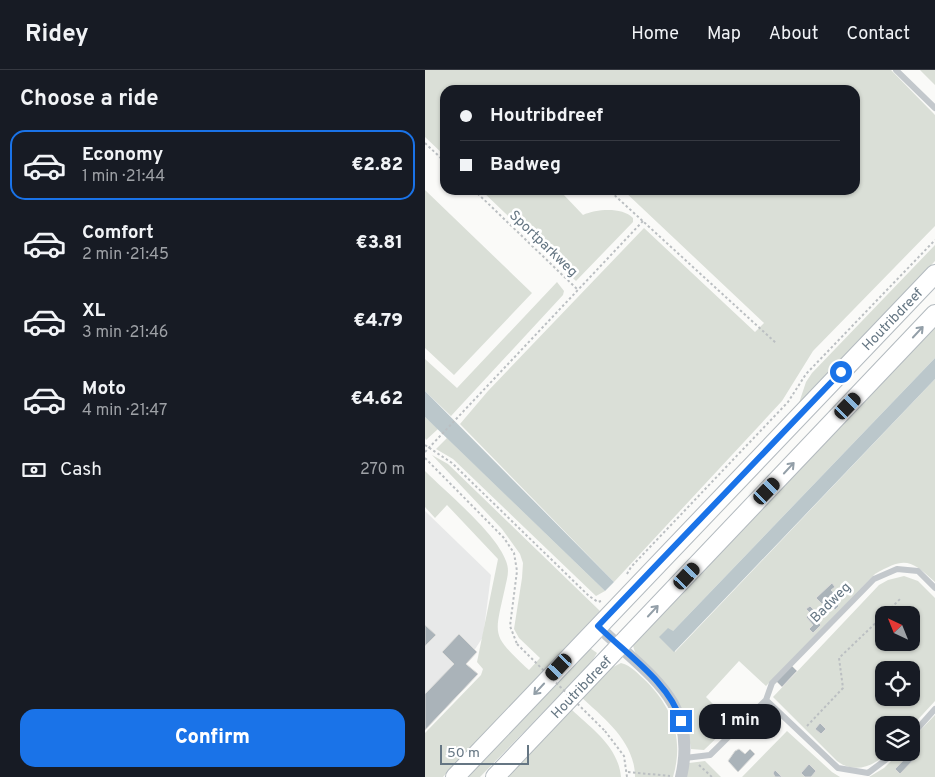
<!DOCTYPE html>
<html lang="en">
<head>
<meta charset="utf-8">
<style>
	:root { --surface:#171b24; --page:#20242c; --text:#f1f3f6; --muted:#9ea1a6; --line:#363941; --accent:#1a73e8 }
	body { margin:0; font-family:Overpass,sans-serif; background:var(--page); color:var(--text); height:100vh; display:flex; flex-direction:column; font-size:19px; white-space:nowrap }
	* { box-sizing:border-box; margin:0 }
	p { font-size:16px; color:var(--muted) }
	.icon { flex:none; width:28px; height:28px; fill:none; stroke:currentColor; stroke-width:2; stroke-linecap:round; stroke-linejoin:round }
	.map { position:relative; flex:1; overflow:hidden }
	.side { display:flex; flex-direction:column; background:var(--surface); width:425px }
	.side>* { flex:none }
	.hud { position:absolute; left:15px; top:15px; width:420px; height:110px; border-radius:15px; box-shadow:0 1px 4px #0004; display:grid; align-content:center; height:110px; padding:0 20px; background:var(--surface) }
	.needle { width:32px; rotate:317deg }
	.tools { position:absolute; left:450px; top:536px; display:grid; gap:10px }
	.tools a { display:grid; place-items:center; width:45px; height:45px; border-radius:10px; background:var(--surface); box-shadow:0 1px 4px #0004; font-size:25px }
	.scale { position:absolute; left:15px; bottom:12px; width:89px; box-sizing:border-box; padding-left:5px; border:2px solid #657683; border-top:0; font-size:14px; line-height:18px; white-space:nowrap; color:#657683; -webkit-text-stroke:4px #fff; paint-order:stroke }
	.end { position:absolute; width:22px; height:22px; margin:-11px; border:6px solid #1a73e8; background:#fff; box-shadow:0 0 0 2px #fff }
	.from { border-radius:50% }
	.bubble { position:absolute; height:35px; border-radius:15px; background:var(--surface); box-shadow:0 1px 4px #0004; font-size:16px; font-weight:800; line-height:35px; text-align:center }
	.car { position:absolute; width:15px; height:30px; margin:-15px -8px; border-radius:6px; box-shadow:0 0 4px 1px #0007; background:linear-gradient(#222 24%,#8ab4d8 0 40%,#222 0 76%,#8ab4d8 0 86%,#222 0) }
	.hud b { display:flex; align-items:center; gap:18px; height:48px; font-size:19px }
	.hud b+b { border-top:1px solid var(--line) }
	.hud i { width:12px; height:12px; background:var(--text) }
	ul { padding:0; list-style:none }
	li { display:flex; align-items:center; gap:15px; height:70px; margin:0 10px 8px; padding:0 10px; border:2px solid transparent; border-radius:15px }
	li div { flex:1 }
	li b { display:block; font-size:19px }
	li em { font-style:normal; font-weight:800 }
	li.current { border-color:var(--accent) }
	li>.icon { width:45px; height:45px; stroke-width:1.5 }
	h2 { padding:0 20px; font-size:22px; line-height:60px }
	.pay { display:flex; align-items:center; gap:12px; height:55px; padding:0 20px; font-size:19px }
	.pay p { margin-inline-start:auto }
	.action { display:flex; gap:10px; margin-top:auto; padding:10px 20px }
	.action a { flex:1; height:58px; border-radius:15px; background:var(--accent); color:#fff; font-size:20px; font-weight:800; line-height:58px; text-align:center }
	header { display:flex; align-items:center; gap:30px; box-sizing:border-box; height:70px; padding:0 25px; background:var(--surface); border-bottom:1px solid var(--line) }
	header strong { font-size:24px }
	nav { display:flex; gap:28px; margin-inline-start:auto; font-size:18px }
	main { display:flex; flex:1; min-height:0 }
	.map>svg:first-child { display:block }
	.built { fill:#e8e9e9 }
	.green { fill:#dadfd7; fill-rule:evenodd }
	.water { fill:#bbc7cb }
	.building { fill:#aab3b9; stroke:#dcdcda }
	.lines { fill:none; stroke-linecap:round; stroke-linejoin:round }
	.secondary-casing { stroke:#b3babf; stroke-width:20 }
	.path { stroke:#bbbfc2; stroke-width:2; stroke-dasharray:2.5 2.5; stroke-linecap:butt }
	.service { stroke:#c3c8cc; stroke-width:6 }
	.minor { stroke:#c3c8cc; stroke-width:12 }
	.secondary { stroke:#fff; stroke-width:18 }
	.path-bridge { stroke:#bbbfc2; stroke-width:2; stroke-dasharray:2.5 2.5; stroke-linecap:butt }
	.oneway { stroke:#939fa8 }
	.route { stroke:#1a73e8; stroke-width:6 }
	.labels { text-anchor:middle; stroke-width:5; stroke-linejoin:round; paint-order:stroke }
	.street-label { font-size:14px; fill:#657683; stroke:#fff }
</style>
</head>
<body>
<header>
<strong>Ridey</strong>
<nav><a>Home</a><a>Map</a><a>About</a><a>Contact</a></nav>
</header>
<main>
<section class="side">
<h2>Choose a ride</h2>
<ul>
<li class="current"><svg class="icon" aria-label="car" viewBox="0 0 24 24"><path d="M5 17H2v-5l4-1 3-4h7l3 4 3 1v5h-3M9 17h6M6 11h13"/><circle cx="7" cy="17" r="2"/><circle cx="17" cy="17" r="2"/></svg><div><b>Economy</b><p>1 min · 21:44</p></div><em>€2.82</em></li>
<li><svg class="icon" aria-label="car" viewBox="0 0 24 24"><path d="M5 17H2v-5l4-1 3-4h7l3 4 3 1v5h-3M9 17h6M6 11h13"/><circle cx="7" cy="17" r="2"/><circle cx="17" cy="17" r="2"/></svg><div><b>Comfort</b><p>2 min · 21:45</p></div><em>€3.81</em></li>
<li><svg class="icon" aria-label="car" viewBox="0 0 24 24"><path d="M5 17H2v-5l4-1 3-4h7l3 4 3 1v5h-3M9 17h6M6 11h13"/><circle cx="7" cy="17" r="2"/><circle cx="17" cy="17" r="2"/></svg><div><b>XL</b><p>3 min · 21:46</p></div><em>€4.79</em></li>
<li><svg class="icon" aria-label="car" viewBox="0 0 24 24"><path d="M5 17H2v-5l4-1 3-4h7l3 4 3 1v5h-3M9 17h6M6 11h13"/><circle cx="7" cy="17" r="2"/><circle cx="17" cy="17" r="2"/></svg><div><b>Moto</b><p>4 min · 21:47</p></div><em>€4.62</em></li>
</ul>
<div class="pay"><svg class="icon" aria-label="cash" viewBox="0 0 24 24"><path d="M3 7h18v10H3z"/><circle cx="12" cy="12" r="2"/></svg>Cash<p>270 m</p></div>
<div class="action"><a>Confirm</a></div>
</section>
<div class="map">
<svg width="510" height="707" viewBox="0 0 510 707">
	<rect width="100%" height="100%" fill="#fafaf8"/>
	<path class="built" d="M0 441 66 505 58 567 0 655Z"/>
	<path class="green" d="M0 0H466L510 45V156L388 281 357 331 189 512 35 354 63 321 219 158 330 262 339 253 198 120H430V20H20V86L0 67Z
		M495 0H510V15Z
		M0 120 107 223 29 305 0 278Z
		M56 120H141L138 124 158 145C172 139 197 137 208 148V152L151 211Z
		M510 175V191L374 333 381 312 387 303Z
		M132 212 139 221 138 225 26 346 0 321V289L32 318Z
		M510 257V288L248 561 250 582 510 309V512C485 489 480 487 450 504L341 616 314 591 281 627 307 653 279 680 266 679C263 660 261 644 250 627 240 613 207 590 208 573Z
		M0 347 13 359 1 370 0 368Z
		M22 368 180 521 171 526 28 389 11 379Z
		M7 385 23 394 175 541 18 707H0V663L56 605 58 599 52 592 73 489 22 435 10 448 0 437V401C22 423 71 463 81 491 85 501 82 508 80 518 69 568 66 564 104 600L115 588 94 568 89 559 97 508 98 493 95 484 77 459Z
		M479 506 493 511 510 528V631L486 657 459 655V682L462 683C448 697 429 704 412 691L348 627 454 515 463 510ZM459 545H486V572H459ZM459 600H486V628H459Z
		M165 578 172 583 166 593 55 707H41Z
		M196 593C207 596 213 604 221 611 248 638 259 670 248 707H210C210 672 180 649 156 627L184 599Z
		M146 639C167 659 193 676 196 707H80Z
		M510 645V707H444L459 698 474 683 486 682V670Z
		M362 661 407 702 415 707H317Z
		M280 691 296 707H261L264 693Z"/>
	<path class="water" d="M510 288V309L249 582 234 567 243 558 248 561Z
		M0 321 189 512 180 521 0 347Z"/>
	<path class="building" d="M407 513 410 517 406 520 414 528 410 532 414 536 410 540 403 532 399 536 391 528Z
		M385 536 392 543 388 547 396 555 388 563 384 559 388 555 381 547 385 543 381 539Z
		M0 555 11 565 0 576Z
		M34 564 52 582 41 594 53 604 0 660V624L29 594 17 582Z
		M366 595 372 601 357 617 351 611Z
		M334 651 343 660 335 668 326 659Z
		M395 653 401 659 396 664 390 659Z
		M314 679 320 684 325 679 330 684 313 702 303 691 310 681Z
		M488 680 493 685 475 704 470 699Z
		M384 694 391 701 386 707H380L376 703Z
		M350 700 357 707H350L348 703Z"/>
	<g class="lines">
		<g class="secondary-casing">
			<path id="secondary" d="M30 707 510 204
				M70 707 510 244"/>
		</g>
		<path class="path" d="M0 73 20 92
			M49 120 153 220
			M186 122 351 273
			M0 375 27 393 164 526 173 532 176 531
			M0 382 218 151
			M0 388 79 468 89 483 92 501 85 556 92 574
			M202 504 206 497 363 332 381 304 510 170
			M459 545 475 529
			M382 656 418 618 414 588 459 545
			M180 661 199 686 202 707
			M274 695 287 707
			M203 702 245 706"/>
		<path class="service" d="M471 0 510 38
			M341 630 413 698 443 703 471 682
			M486 666 510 639
			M260 688 285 685 341 630 347 613 449 509 472 499 493 501 510 518"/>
		<path class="minor" d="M173 556C221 604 274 630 256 707"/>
		<use href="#secondary" class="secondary"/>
		<path class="path-bridge" d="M92 574 180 661"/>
	</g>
	<defs><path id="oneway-shaft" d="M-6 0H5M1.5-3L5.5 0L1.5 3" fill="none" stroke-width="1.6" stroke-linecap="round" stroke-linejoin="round" transform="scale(1.25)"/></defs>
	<g class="oneway">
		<use href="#oneway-shaft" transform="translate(493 262) rotate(-47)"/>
		<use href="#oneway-shaft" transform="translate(364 398) rotate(-47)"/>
		<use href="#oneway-shaft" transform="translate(228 541) rotate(-47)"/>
		<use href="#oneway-shaft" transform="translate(114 619) rotate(133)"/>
	</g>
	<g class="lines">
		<path class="route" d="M256 651C245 613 201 584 173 556L416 302"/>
	</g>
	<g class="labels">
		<g class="street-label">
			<text transform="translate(119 173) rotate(44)" y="5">Sportparkweg</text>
			<text transform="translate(467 249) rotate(-46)" y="5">Houtribdreef</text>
			<text transform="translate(405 532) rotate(-45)" y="5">Badweg</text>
			<text transform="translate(156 617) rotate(-46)" y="5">Houtribdreef</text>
		</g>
	</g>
</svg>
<div class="tools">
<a><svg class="needle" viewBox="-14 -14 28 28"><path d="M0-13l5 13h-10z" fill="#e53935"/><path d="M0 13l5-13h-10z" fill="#9ea1a6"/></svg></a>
<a><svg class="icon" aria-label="locate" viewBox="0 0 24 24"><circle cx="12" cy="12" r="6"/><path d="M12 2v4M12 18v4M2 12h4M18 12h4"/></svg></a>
<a><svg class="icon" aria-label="layers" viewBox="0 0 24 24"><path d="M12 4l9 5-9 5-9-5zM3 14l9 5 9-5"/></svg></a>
</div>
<div class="scale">50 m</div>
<i class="end from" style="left:416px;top:302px"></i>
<i class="end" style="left:256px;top:651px"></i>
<div class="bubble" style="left:274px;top:634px;width:82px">1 min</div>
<i class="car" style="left:423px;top:336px;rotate:44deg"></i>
<i class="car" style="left:342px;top:421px;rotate:44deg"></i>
<i class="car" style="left:262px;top:506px;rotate:43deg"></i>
<i class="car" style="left:134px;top:597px;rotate:223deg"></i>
<div class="hud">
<b><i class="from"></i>Houtribdreef</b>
<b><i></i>Badweg</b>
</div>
</div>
</main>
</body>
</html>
